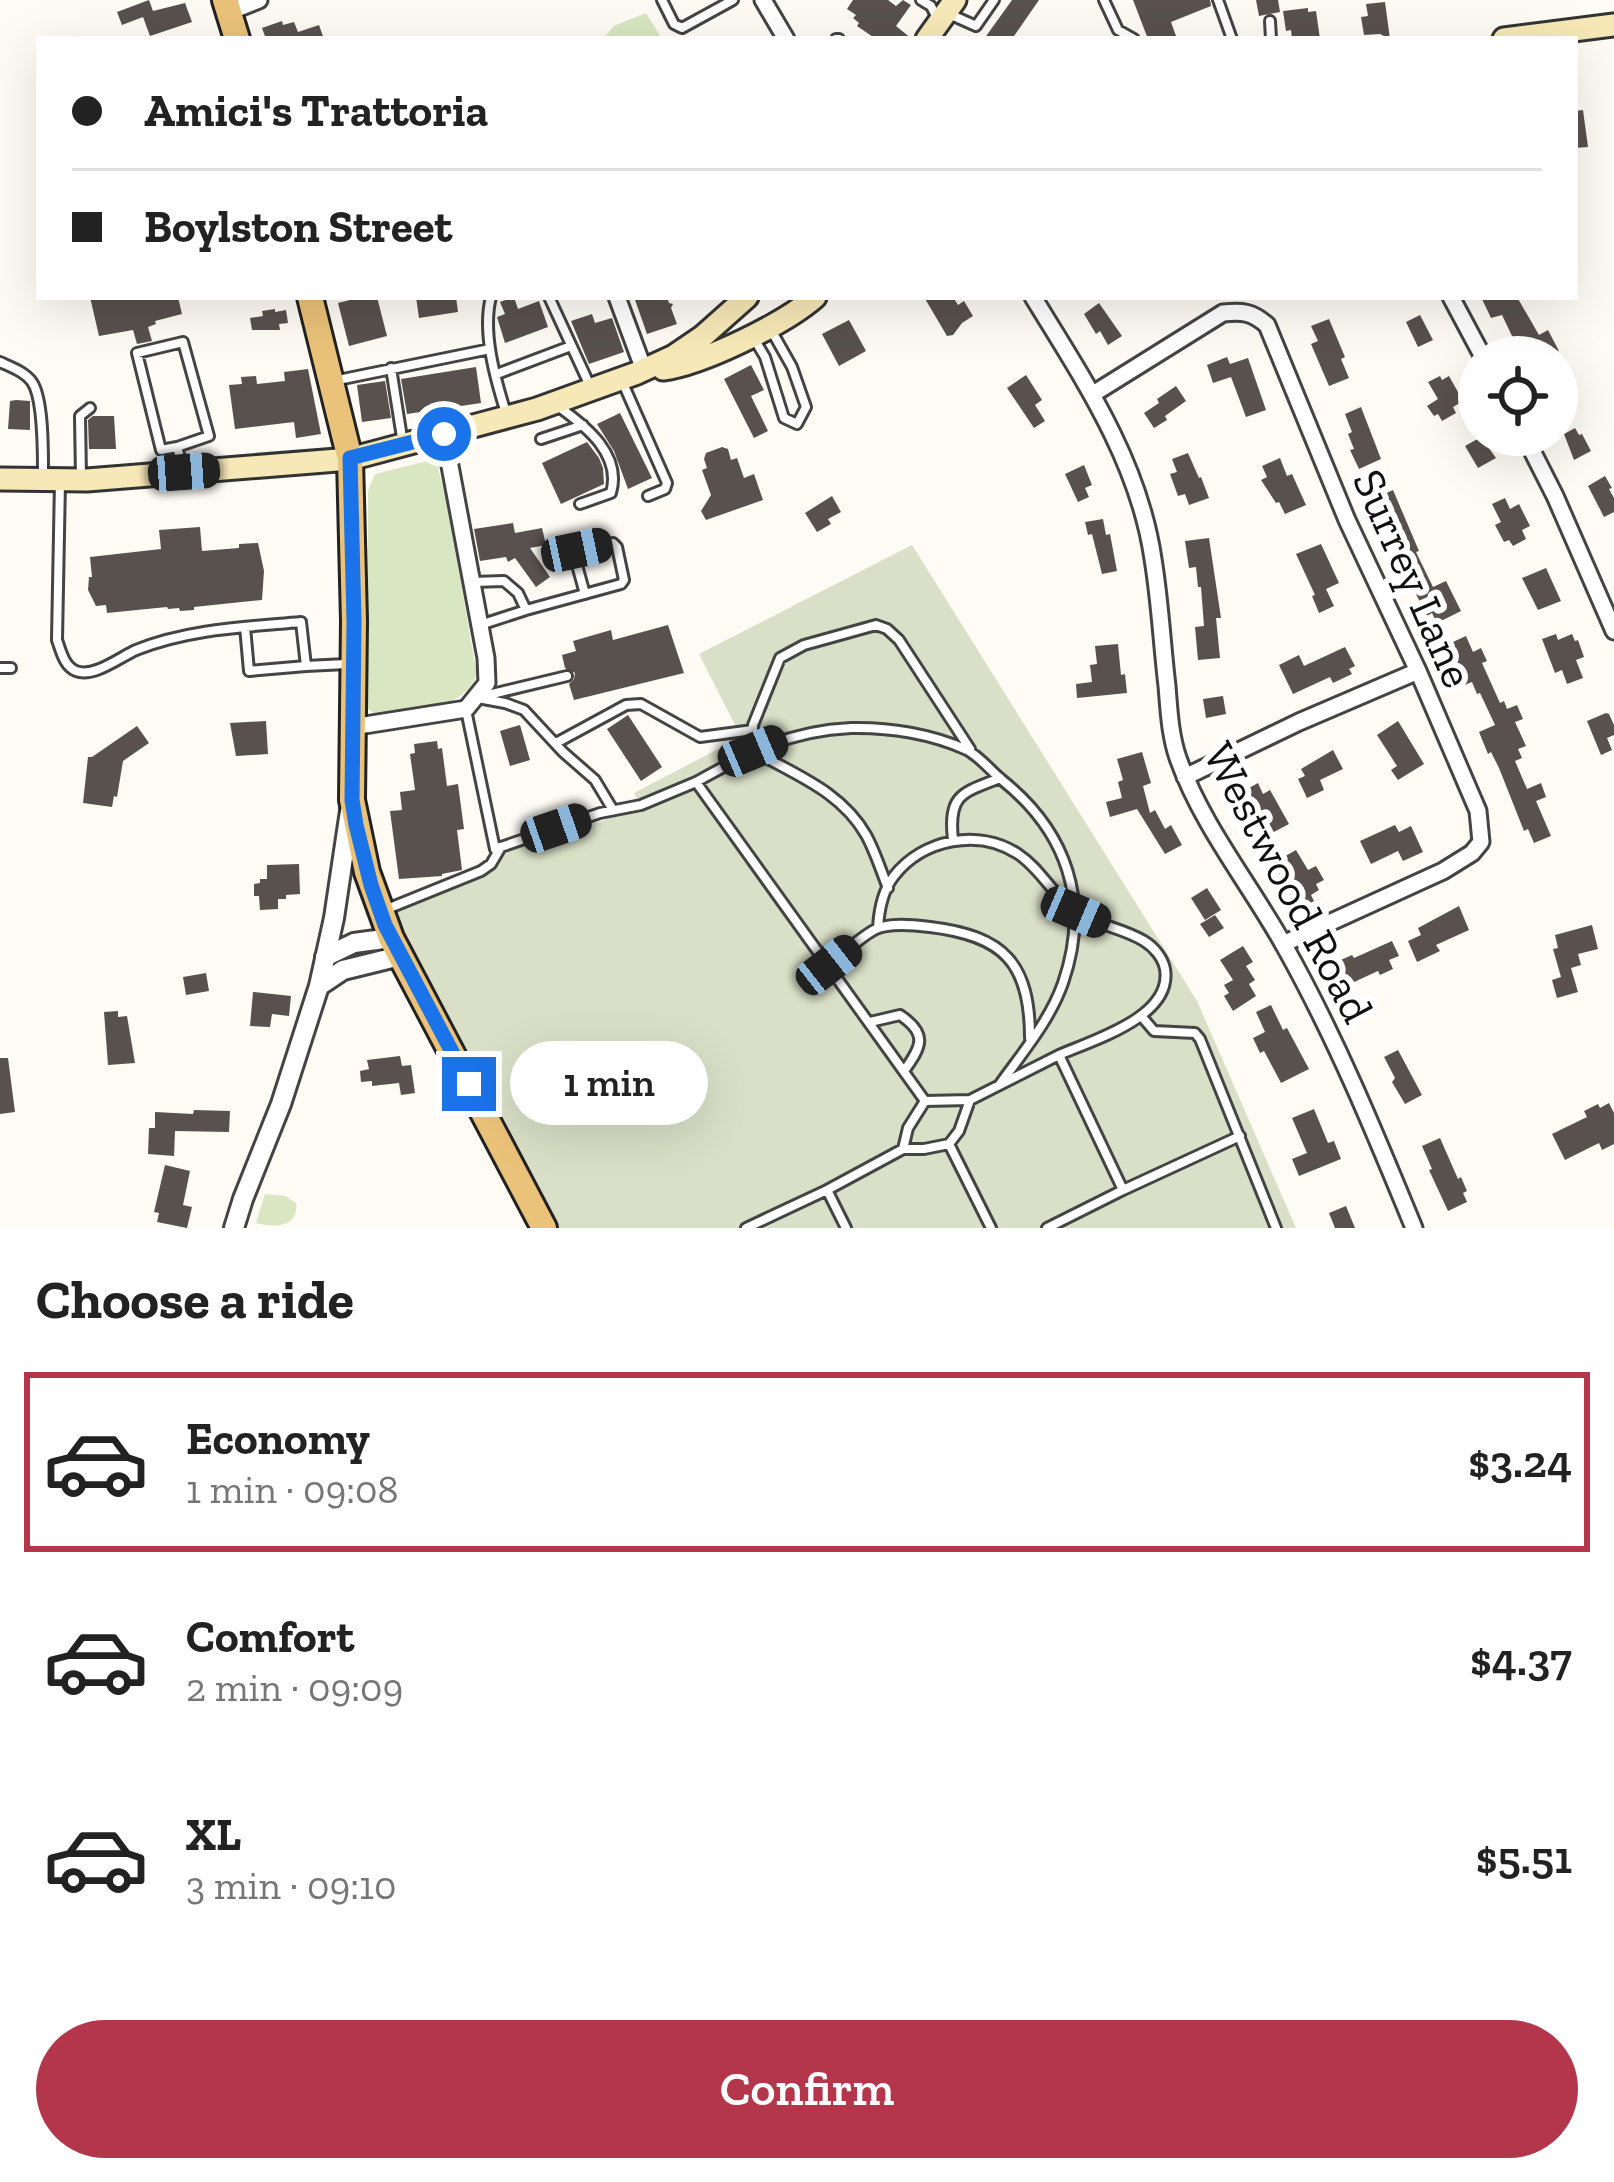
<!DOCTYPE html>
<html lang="en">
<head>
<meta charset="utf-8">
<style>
	:root { --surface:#fff; --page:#f6f6f6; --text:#222; --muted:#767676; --line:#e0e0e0; --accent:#b3364a }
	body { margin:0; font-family:"Zilla Slab",serif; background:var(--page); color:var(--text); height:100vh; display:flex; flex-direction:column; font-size:45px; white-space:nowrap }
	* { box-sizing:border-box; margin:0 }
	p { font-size:39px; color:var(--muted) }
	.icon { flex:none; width:66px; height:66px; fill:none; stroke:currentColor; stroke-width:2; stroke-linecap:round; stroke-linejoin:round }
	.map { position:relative; height:1228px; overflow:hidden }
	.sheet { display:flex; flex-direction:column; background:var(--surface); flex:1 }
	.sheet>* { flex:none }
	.top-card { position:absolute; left:36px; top:36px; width:1542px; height:264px; border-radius:0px; box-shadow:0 12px 48px #0002; display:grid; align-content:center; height:264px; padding:0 36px; background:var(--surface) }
	.controls { position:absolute; left:1458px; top:336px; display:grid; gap:24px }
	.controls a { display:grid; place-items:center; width:120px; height:120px; border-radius:50%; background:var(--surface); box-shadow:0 12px 48px #0002; font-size:60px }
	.end { position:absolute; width:54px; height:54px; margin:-27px; border:15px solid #1a73e8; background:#fff; box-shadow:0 0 0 6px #fff }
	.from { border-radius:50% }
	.bubble { position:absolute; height:84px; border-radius:42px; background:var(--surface); box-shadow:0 12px 48px #0002; font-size:39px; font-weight:600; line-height:84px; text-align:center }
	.car { position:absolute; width:36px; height:72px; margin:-36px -18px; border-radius:15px; box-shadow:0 0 9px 3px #0007; background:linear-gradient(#222 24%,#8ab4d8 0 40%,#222 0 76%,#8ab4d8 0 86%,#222 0) }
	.top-card b { display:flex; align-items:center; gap:42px; height:114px; font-size:45px }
	.top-card b+b { border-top:3px solid var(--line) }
	.top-card i { width:30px; height:30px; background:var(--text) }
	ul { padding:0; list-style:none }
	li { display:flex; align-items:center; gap:36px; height:180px; margin:0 24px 18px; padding:0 12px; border:6px solid transparent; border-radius:0px }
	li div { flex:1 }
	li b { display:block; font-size:45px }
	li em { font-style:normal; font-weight:600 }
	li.on { border-color:var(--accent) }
	li>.icon { width:108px; height:108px; stroke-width:1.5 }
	h2 { padding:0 36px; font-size:54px; line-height:144px }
	.cta { display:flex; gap:24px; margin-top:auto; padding:24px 36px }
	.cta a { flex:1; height:138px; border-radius:72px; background:var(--accent); color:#fff; font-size:48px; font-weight:600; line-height:138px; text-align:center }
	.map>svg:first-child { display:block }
	.green { fill:#d8e6c1 }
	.cemetery { fill:#dadfc7 }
	.building { fill:#58514e }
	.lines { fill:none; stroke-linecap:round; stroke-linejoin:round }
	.service-casing { stroke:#444; stroke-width:14 }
	.minor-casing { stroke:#444; stroke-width:21 }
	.tertiary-casing { stroke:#444; stroke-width:24 }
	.secondary-casing { stroke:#333; stroke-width:27 }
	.primary-casing { stroke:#222; stroke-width:30 }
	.service { stroke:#fff; stroke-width:8 }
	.minor { stroke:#fff; stroke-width:15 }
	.tertiary { stroke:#fff; stroke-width:18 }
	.secondary { stroke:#f7e8b7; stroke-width:21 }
	.primary { stroke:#eac279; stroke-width:24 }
	.route { stroke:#1a73e8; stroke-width:15 }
	.labels { text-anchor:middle; stroke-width:12; stroke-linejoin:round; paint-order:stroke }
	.street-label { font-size:45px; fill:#111; stroke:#fff }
</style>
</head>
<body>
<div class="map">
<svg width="1614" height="1228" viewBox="0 0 1614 1228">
	<rect width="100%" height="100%" fill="#fefbf5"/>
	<path class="green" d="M646 13 662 39H603L614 26Z
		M431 460 436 461 446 498 477 675C463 710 410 713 377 715L368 709V491L375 474Z
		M265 1194 285 1196 296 1203C299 1227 275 1228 256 1223Z"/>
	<path class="cemetery" d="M912 545 1197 1001 1296 1228H544L380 912 481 871 501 847 602 821 640 805 634 793 741 737 699 654Z"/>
	<path class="building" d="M149 0 153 11 185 3 192 22 150 36 143 17 122 25 117 12Z
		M853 0H888L896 6 903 0 911 5 896 26 912 39H876L857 26 859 23 853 18 856 15 847 9Z
		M1012 0H1039L1012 39H984Z
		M1133 0H1210L1211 6 1171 22 1176 36 1167 39H1148Z
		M1256 0H1278L1280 12 1259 16Z
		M1385 2 1390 39 1380 34 1364 35 1361 17 1368 16 1366 4Z
		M1308 8V12L1316 11 1320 39H1292L1291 30 1286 31 1283 11Z
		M282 21 283 25 294 22 298 32 319 25 324 39H266L262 28Z
		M1583 110 1588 147 1575 148V111Z
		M90 297H178L182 314 155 321 156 324 148 327 152 341 137 344 133 330 99 336Z
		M362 297H377L387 336 349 346 338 303Z
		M416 297H456L458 312 419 318Z
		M514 297 518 309 539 301 548 327 505 343 497 317 505 314 500 302Z
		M634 297H667L669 303 673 304 671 308 677 324 647 334Z
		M924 297H953L958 305 964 301 973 316 962 323 953 335 947 336Z
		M1481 297H1517L1539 335 1548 330 1559 351 1547 357H1522L1502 315 1491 318Z
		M1099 303 1122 336 1108 345 1100 331 1096 334 1084 314Z
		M275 309V312L286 310 288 323 279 324 280 330H252L250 318 263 316 262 311Z
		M592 314 595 323 612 318 624 352 589 364 571 321Z
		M1420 315 1433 340 1418 347 1406 322Z
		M1329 319 1345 357 1341 359 1349 378 1329 386 1311 344 1318 341 1311 326Z
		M849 320 866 351 839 366 822 334Z
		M1227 357 1230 364 1248 358 1266 410 1246 417 1231 377 1213 383 1207 365Z
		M751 365 764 390 751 396 768 431 754 438 724 379Z
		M476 367 481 403 407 414 401 379Z
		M308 369 321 434 296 438 294 422 235 429 229 385 242 384 241 377 256 376 257 384 285 381 284 372Z
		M1026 375 1042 400 1035 405 1045 421 1034 428 1007 388Z
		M1440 376 1442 380 1449 376 1463 401 1453 407 1456 413 1442 421 1438 414 1434 416 1427 406 1438 399 1428 382Z
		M385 381 391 418 362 422 357 385Z
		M1176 386 1186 401 1165 416 1167 420 1154 428 1144 413 1159 403 1157 399Z
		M16 400 30 401V430L8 429 10 401Z
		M1361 407 1381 459 1359 469 1350 450 1354 449 1348 434 1352 432 1345 414Z
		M620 413 652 478 628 489 614 451 597 424Z
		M93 416H114L116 449H89L88 420Z
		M1575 428 1579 435 1582 434 1591 451 1574 460 1564 434Z
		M1481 437 1496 458 1478 468 1465 446Z
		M587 442 599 458 603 468 604 484 561 504 542 463Z
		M722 447 728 449 731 460 737 458 744 478 754 474 763 500 706 520 701 511 711 495 702 470 707 468 704 459 706 453Z
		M1188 453 1199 478 1201 477 1209 498 1189 505 1185 494 1178 496 1170 474 1177 472 1172 459Z
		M1280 458 1287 476 1292 474 1306 505 1285 514 1279 502 1276 503 1261 480 1267 477 1262 466Z
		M1084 465 1092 485 1085 488 1089 497 1078 502 1065 474Z
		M1605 476 1612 488 1609 489 1614 498V512L1604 517 1588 486Z
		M1393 490 1419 551 1416 552 1433 587 1446 581 1461 611 1437 623 1432 613 1427 616 1408 578 1413 575 1391 529 1388 530 1373 499Z
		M832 496 841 512 828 519 831 524 817 532 805 513Z
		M1505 498 1510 509 1519 504 1530 526 1522 530 1526 539 1513 546 1509 540 1504 542 1495 525 1501 522 1492 504Z
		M1103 519 1106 535 1110 534 1117 571 1102 574 1092 534 1088 535 1085 522Z
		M513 523 515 533 542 528 546 545 530 548 550 577 536 587 515 558 508 562 506 557 480 561 474 529Z
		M200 527 202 551 239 548V544L258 543 264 571 262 600 194 607V610L180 611 179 608 168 609 167 607 107 613 106 605 96 606 88 590 89 577H92L90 557 161 549 159 530Z
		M1209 538 1221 618H1216L1220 658 1198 660 1195 627 1204 626 1201 587H1198L1196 567 1189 568 1185 541Z
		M1321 544 1339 583 1326 589 1334 606 1319 613 1312 596 1315 595 1296 554Z
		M1546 568 1561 601 1538 610 1522 578Z
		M668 625 684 673 574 700 569 684 574 679 575 673 565 668 562 655 576 651 573 641 611 630 613 640Z
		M1556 634 1558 640 1572 634 1575 641 1578 640 1584 657 1576 660 1583 678 1567 684 1562 670 1555 673 1542 639Z
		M1466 636 1473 652 1481 648 1487 661 1482 663 1500 703 1504 701 1507 709 1517 705 1523 719 1515 722 1526 746 1518 749 1522 758 1515 761 1527 789 1541 783 1546 797 1536 801 1551 836 1534 843 1528 829 1524 831 1499 768 1491 752 1488 754 1479 732 1495 725 1480 693 1477 694 1472 682 1457 688 1447 665 1449 663 1442 647Z
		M1118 644 1121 675 1125 674 1127 693 1077 698 1076 684 1092 682 1090 665 1097 664 1095 646Z
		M1345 647 1355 666 1349 669 1352 674 1333 683 1330 677 1293 694 1279 665 1299 655 1304 666Z
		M1223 696 1226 714 1206 718 1203 699Z
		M1606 713 1609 714 1614 725V735L1607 738 1612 750 1601 755 1587 721Z
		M628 715 662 767 641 781 607 729Z
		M266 721 268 754 236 756 230 723Z
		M1398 721 1424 764 1398 780 1391 770 1397 766 1377 735Z
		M520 725 530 760 510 766 500 731Z
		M137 726 149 743 123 761 117 797 114 796 112 807 83 803 88 757H92Z
		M437 741 438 749 442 748 447 786 458 784 464 829 457 830 462 870 442 874V876L399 879 390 811 402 810 400 792 415 790 410 754 415 753 414 744Z
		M1333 750 1343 769 1320 780 1324 790 1307 798 1298 779 1305 776 1301 769Z
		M1142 752 1151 783 1143 786 1150 813 1155 810 1165 829 1171 825 1182 845 1165 854 1137 809 1110 817 1106 802 1122 798 1118 782 1123 780 1117 759Z
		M1258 783 1263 794 1270 790 1289 824 1266 836 1252 810 1239 817 1229 799Z
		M1395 825 1399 832 1411 826 1423 852 1403 861 1398 851 1371 864 1360 841Z
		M1296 850 1308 870 1316 866 1324 880 1316 884 1319 890 1311 895 1314 901 1299 910 1273 863Z
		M299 864 300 894 286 895V899H278V909L260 910 259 896H254V884L260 883V879H267V865Z
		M1207 888 1221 910 1205 920 1191 898Z
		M1459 906 1469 930 1436 945 1440 951 1417 962 1408 941 1421 935 1418 928Z
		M1215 915 1224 928 1209 937 1200 924Z
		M1592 925 1598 949 1578 954 1581 965 1571 968 1578 992 1557 998 1552 980 1561 977 1553 949 1558 948 1555 935Z
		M1392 941 1399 956 1389 960 1393 969 1380 975 1378 971 1341 988 1333 970 1337 968 1334 963 1352 955 1354 958Z
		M1243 946 1253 962 1246 966 1255 980 1249 984 1256 996 1233 1011 1224 996 1229 993 1224 985 1233 980 1220 960Z
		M206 973 209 991 186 995 183 977Z
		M253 992 291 996 289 1016 272 1014 270 1027 250 1026Z
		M1271 1005 1283 1030 1287 1028 1309 1069 1281 1083 1264 1051 1260 1053 1253 1038 1265 1032 1256 1012Z
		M118 1011V1017L127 1016 135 1063 108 1065 104 1012Z
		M1398 1050 1422 1095 1405 1104 1392 1082 1395 1078 1384 1057Z
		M400 1056 402 1066 411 1065 415 1093 401 1095 399 1083 372 1086V1081L361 1082 360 1071 369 1069 367 1060Z
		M0 1058H8L15 1112 0 1114Z
		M1609 1103 1614 1113V1144L1602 1150 1599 1143 1565 1160 1552 1134 1587 1117 1584 1111 1598 1104 1600 1108Z
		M1314 1109 1328 1143 1334 1141 1341 1159 1299 1176 1292 1159 1307 1153 1292 1118Z
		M194 1110 230 1111 229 1132 175 1131 174 1156 148 1154 149 1128H155V1112L193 1114Z
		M1440 1138 1458 1179 1461 1177 1467 1191 1463 1193 1467 1202 1448 1211 1429 1170 1432 1169 1422 1146Z
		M165 1165 190 1171 183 1205 192 1207 187 1228 157 1222 159 1213 154 1212Z
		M1346 1206 1355 1228H1335L1329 1213Z"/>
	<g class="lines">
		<g class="service-casing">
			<path id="service" d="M662 0 674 24 682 28 733 0
				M921 0 931 6 936 16
				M1104 0 1118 30 1134 39
				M1218 0 1232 39
				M947 13 976 26 994 0
				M1270 21 1271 39
				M836 39H839
				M491 297C482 332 495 378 506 413
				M549 297 591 388
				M753 337 765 357 784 418 797 424 806 407 792 367 770 328
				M0 362C11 367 25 372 32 382 44 399 43 456 43 478
				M391 368 403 444
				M497 374 571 346
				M333 381 490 349
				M622 381 667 483 665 489 648 496
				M559 407C587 427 622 455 611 493L580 504
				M541 439 583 425
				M177 447 161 450 137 353 183 342 209 436 177 447 184 471
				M81 478 80 416 90 408
				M60 481 57 640C61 651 64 666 76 671 94 678 120 657 136 650 188 629 246 627 301 622L306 666 249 671 245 627
				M473 582 504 581 518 593 526 610 480 625
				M526 610 621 584 624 580 617 547 613 543 577 550 575 558 585 594
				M306 666 346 664
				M0 668H11
				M484 696 567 676
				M478 698 505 703 524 710 563 752 595 780 613 810
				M466 710 495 849 500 847
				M556 743 626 705 641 704 700 737 753 730
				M753 751V725L780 658 804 645 876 625 887 629 899 640 970 749
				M754 751C795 775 841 791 866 835 875 851 881 871 888 888
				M696 782C750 752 788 731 851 728 889 727 932 734 967 750 980 757 990 770 1002 780 1067 832 1091 902 1063 983 1050 1020 1023 1052 1000 1084
				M953 840C948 794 962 793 1000 778
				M387 909 481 871 491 864 501 847 600 813 641 805 696 782 925 1101
				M878 928C879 910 883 890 894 876 923 839 979 828 1018 854 1041 869 1054 897 1076 912 1096 925 1123 928 1144 941 1154 947 1163 958 1165 969 1173 1017 1093 1040 1059 1055L1123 1190 1047 1228
				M829 965C843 954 858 939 874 930 888 922 914 925 930 927 1004 936 1030 963 1030 1038
				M1142 1017 1154 1031 1195 1033 1200 1039 1276 1228
				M870 1022 900 1015C928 1034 922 1046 904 1071
				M970 1100 959 1131 949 1144 924 1149H903L908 1128 925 1101 970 1100 1059 1055
				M949 1144 991 1228
				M827 1190 903 1149
				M1123 1190 1240 1136
				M746 1228 827 1190 846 1228"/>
		</g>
		<g class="minor-casing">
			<path id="minor" d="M763 0 786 39
				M229 12 259 0
				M617 297 644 370
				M1033 297C1084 380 1139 462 1153 559 1160 601 1162 644 1167 686 1169 710 1170 735 1178 758 1202 826 1250 884 1285 947 1336 1038 1375 1133 1414 1228
				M1451 297 1483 357
				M1093 394 1223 313C1243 311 1252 312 1267 325L1347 520 1418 671 1478 811 1481 842 1472 853 1443 871 1283 944
				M1524 435 1555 496 1614 631
				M352 727 466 709 487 683 486 658 444 434
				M1185 777 1299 722 1418 671"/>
		</g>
		<g class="tertiary-casing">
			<path id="tertiary" d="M325 957 354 943 391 938
				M319 986 343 970 400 956
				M234 1228 243 1199 281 1104 319 986 334 918 350 811"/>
		</g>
		<g class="secondary-casing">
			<path id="secondary" d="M927 39 955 0
				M1504 39 1614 25
				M663 369C702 364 784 324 815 297
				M0 479 87 480 350 459 537 409 637 373 674 356 702 337 747 297"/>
		</g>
		<g class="primary-casing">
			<path id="primary" d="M225 0 237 39
				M310 297 350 459 354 621 352 800 367 872 391 938 544 1228"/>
		</g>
		<use href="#service" class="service"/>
		<use href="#minor" class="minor"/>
		<use href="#tertiary" class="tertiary"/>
		<use href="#secondary" class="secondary"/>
		<use href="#primary" class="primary"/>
	</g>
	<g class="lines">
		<path class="route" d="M444 434 350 458 354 621 352 800 356 825 371 885 385 925 469 1084"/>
	</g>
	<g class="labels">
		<g class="street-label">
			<text transform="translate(1414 578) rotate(66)" y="16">Surrey Lane</text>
			<text transform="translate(1289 882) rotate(62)" y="16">Westwood Road</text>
		</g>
	</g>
</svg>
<div class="controls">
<a><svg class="icon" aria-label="locate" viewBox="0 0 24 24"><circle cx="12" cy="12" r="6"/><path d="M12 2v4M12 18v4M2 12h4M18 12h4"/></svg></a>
</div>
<i class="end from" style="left:444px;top:434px"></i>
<i class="end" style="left:469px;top:1084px"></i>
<div class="bubble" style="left:510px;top:1041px;width:198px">1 min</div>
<i class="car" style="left:184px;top:472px;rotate:86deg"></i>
<i class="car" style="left:577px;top:550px;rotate:78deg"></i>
<i class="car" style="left:753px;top:751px;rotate:67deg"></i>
<i class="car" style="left:556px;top:828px;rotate:71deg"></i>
<i class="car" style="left:1076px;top:912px;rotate:113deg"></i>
<i class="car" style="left:829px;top:965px;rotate:52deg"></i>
<div class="top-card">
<b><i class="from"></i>Amici's Trattoria</b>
<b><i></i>Boylston Street</b>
</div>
</div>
<section class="sheet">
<h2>Choose a ride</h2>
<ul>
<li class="on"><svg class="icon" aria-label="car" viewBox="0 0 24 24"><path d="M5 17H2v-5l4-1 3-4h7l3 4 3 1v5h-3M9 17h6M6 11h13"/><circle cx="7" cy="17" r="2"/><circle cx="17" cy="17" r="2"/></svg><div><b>Economy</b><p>1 min · 09:08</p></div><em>$3.24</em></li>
<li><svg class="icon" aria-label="car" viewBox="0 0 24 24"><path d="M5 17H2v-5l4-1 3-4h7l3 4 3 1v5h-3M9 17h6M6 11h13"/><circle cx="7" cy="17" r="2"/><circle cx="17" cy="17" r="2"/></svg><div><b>Comfort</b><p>2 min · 09:09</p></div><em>$4.37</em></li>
<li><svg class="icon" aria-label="car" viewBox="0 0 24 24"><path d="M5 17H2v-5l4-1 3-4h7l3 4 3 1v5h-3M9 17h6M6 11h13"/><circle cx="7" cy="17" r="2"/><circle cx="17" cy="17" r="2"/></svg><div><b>XL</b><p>3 min · 09:10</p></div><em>$5.51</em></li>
</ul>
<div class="cta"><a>Confirm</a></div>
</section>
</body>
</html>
